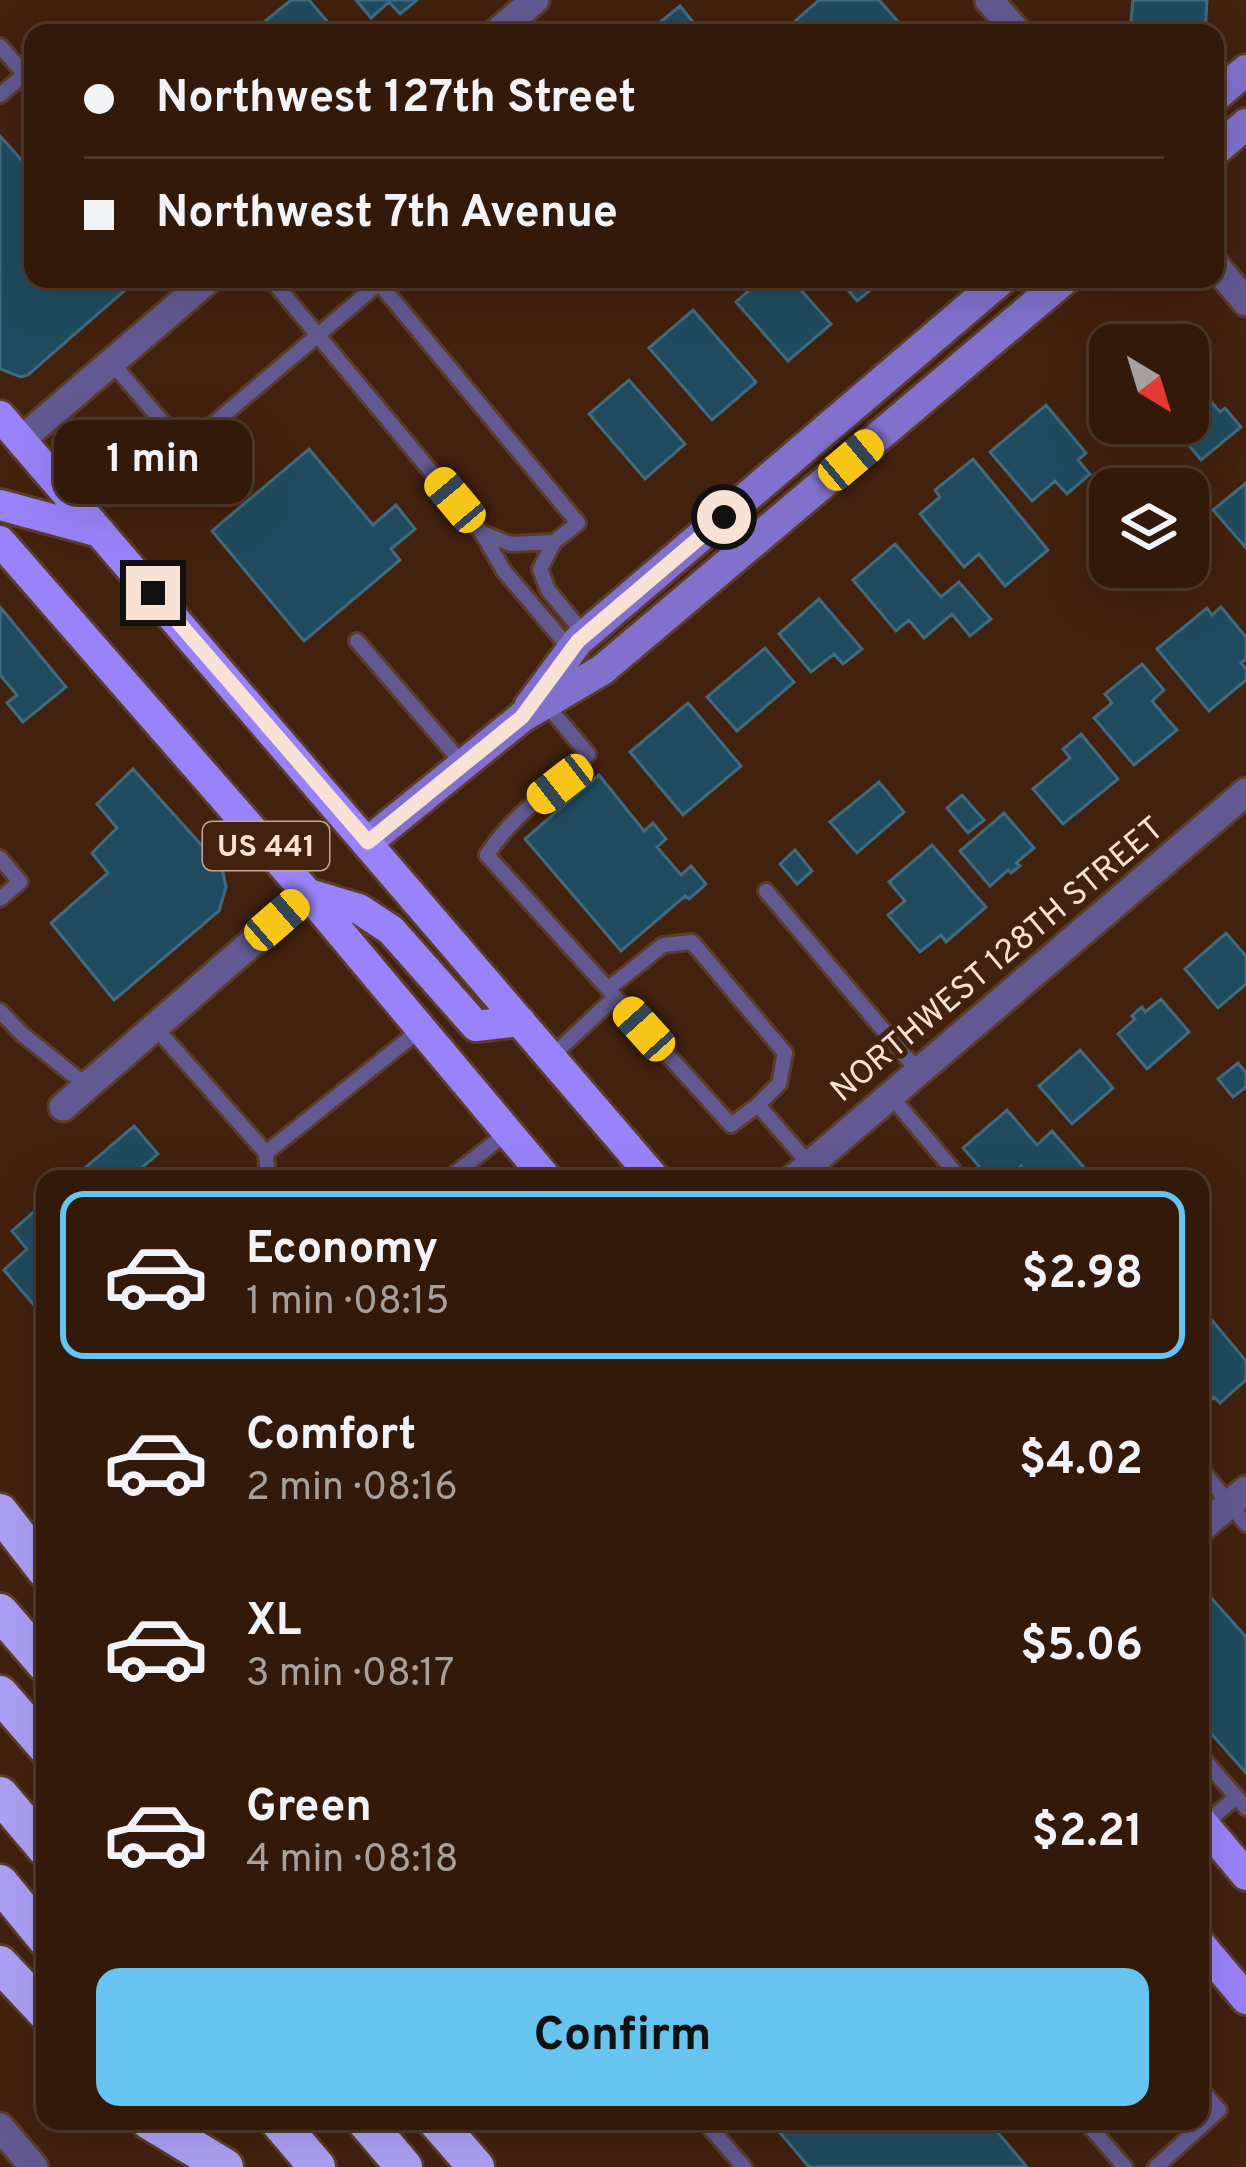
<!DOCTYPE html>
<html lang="en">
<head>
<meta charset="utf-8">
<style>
	:root { --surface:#32190a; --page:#3a2213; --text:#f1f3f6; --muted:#a8a09c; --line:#4d382b; --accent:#66c4ef }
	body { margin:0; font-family:Overpass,sans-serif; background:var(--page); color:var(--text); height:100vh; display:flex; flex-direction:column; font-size:45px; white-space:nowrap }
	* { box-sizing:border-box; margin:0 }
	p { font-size:39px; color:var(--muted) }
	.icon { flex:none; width:66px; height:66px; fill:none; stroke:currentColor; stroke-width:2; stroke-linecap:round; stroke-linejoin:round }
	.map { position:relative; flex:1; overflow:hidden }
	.sheet { position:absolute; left:36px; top:1170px; width:1173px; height:960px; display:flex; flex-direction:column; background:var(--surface); border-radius:24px; box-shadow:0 12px 48px #0002,0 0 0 3px var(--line) }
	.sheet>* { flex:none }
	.top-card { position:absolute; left:24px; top:24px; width:1200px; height:264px; border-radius:24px; box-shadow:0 12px 48px #0002,0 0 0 3px var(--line); display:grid; align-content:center; height:264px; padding:0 60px; background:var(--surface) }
	.needle { width:78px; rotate:142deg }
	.fabs { position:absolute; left:1089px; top:324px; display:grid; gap:24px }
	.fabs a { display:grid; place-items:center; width:120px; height:120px; border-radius:24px; background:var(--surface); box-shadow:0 12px 48px #0002,0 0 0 3px var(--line); font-size:60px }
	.end { position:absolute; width:54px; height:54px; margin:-27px; border:15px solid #f8e2d6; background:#111; box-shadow:0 0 0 6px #111 }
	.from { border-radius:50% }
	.bubble { position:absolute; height:84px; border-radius:24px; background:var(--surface); box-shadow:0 12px 48px #0002,0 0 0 3px var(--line); font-size:39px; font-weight:700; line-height:84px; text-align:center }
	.car { position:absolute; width:36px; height:72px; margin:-36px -18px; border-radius:15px; box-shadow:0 0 9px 3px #0007; background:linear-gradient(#f5c518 24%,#345 0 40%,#f5c518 0 76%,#345 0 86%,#f5c518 0) }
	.top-card b { display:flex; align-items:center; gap:42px; height:114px; font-size:45px }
	.top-card b+b { border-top:3px solid var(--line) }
	.top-card i { width:30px; height:30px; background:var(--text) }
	ul { padding:21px 0 0; list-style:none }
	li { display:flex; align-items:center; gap:36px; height:168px; margin:0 24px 18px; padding:0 36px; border:6px solid transparent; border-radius:24px }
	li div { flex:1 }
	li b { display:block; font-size:45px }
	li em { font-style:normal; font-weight:700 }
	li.on { border-color:var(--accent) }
	li>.icon { width:108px; height:108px; stroke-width:1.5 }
	.primary-button { display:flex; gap:24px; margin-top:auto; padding:24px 60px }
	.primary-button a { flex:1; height:138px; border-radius:24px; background:var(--accent); color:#111; font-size:48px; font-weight:700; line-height:138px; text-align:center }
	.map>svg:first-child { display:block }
	.building { fill:#204b5e; stroke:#406b7f; stroke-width:3 }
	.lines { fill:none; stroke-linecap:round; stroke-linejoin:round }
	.lane-casing { stroke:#5b3c2a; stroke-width:20 }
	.street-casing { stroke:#5b3c2a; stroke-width:33 }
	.secondary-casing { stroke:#5b3c2a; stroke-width:36 }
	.primary-casing { stroke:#5b3c2a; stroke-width:36 }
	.highway-casing { stroke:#5b3c2a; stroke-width:42 }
	.lane { stroke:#625992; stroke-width:14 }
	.street { stroke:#625992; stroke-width:27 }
	.secondary { stroke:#8171cd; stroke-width:30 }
	.primary { stroke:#9983fa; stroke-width:30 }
	.highway { stroke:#ada1f6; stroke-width:36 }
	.route { stroke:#f8e2d6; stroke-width:15 }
	.labels { text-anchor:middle; stroke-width:10; stroke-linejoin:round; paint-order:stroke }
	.shield { fill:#42210e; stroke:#c1a89a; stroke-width:3 }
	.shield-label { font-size:30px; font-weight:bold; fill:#f8e2d6 }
	.street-label { font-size:33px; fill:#f8e2d6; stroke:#42210e }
</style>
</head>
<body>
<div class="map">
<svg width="1246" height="2167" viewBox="0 0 1246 2167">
	<rect width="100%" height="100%" fill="#42210e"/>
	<path class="building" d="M291 0H309L337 33H263L258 27Z
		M356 0H417L400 14 389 2 371 18Z
		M819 0H879L901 25 891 33H782Z
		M1133 0H1207L1205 33 1130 30Z
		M680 6 702 33H647L659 23Z
		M0 136 33 173V279H125L131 285 28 375 21 377 0 369Z
		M762 279H791L831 324 788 361 736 302Z
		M839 279H884L857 301Z
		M693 310 756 382 712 420 649 348Z
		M1152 334 1178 337 1177 345H1151Z
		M1100 343 1113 345H1110V394L1095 392Z
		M629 380 685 444 645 479 589 414Z
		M1202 391 1220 412 1225 408 1241 427 1201 460 1170 423H1188V402Z
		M1046 405 1086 453 1078 460 1090 474 1067 494 1055 481 1032 501 990 452Z
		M309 449 373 525 396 505 415 529 391 549 400 560 304 641 212 531Z
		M973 459 1048 550 1005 586 979 554 964 567 920 514 940 497 935 490Z
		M1246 483V548L1213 510Z
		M895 544 941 597 959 582 991 619 970 636 952 614 924 638 909 620 896 631 853 580Z
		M819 599 862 649 843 664 834 654 811 672 779 634Z
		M0 607 66 687 23 722 7 703 17 695 0 675Z
		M1221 607 1246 637V659L1241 663 1246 669V680L1209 711 1157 649 1207 608 1212 615Z
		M765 648 794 682 737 731 707 697Z
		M1142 664 1164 690 1152 701 1177 730 1134 765 1094 718 1112 703 1105 694Z
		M688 703 741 766 683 815 630 752Z
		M1081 734 1118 779 1063 824 1033 789 1070 758 1063 749Z
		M133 769 222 868 226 887 219 911 114 1000 51 923 108 873 92 853 117 828 97 804Z
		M599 775 644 831 653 823 666 839 657 847 681 875 691 866 706 884 689 899 685 896 621 951 525 839Z
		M879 782 904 812 857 853 830 822Z
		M962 795 984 820 968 833 947 808Z
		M1004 813 1034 848 1016 863 1020 866 1011 873 1008 870 990 886 960 851Z
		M932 845 986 907 946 942 941 935 920 952 888 915 905 901 889 882Z
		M795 850 812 871 797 884 780 864Z
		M1226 933 1246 956V984L1218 1008 1185 969Z
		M1161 999 1189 1032 1147 1069 1118 1034 1135 1019 1132 1016 1137 1011 1142 1007 1145 1012Z
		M1080 1050 1113 1088 1072 1124 1039 1086Z
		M1238 1063 1246 1073V1087L1233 1097 1218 1079Z
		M1007 1110 1037 1145 1052 1131 1088 1172 1081 1179H1032L1021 1166 1006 1179H990L963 1148Z
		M134 1126 158 1154 128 1179H72Z
		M45 1202V1318L4 1270 27 1249 12 1231Z
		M1200 1306 1246 1361V1380L1220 1403 1214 1397 1200 1409Z
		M1206 1592 1246 1637V1773L1200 1721V1597Z
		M770 2121H988L1027 2167H809Z"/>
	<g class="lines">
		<g class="lane-casing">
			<path id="lane" d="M0 46 33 84
				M0 95 25 74
				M271 279 482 533 504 571 571 650
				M111 362 185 448 379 283 578 523 554 542
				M482 533 511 544 554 542 540 569 548 590 585 635
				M357 641 463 764
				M545 703 588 754C555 789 512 814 487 855L731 1125 758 1105 809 1164
				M0 858 20 882 0 899
				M766 891 918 1071
				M608 989 663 945 692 942 785 1053 779 1084 758 1105
				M0 1011 22 1034 87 1086
				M155 1027 266 1153
				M551 1057 615 997
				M890 1095 953 1170 943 1179
				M268 1179 266 1153 421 1029
				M448 1179 508 1132
				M1200 1468 1246 1524
				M1200 1755 1246 1808
				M1204 1825 1236 1797
				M704 2121 744 2167
				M1085 2121 1125 2167
				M1156 2167 1219 2110 1200 2088"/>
		</g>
		<g class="street-casing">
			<path id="street" d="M989 0 1018 33
				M496 33 535 0
				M1215 265 1246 302
				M21 440 209 279
				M63 1107 308 894
				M793 1179 1246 792
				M1200 1529 1246 1490
				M0 2127 34 2167"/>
		</g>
		<g class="secondary-casing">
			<path id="secondary" d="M1215 97 1246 70
				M1215 151 1246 124
				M529 707 578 641 1002 279
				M368 842 522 717 602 670 1065 279"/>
		</g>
		<g class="primary-casing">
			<path id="primary" d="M0 416 655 1179
				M0 505 100 532
				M0 541 308 894 547 1179
				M309 894 359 909 391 930 476 1026 520 1021
				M1200 1820 1246 1875
				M1200 1944 1246 1999"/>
		</g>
		<g class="highway-casing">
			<path id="highway" d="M0 1512 45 1570
				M0 1612 45 1664
				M0 1694 45 1746
				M0 1795 45 1848
				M0 1883 45 1938
				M0 1964 45 2012
				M149 2121 225 2167
				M278 2121 317 2167
				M365 2121 404 2167
				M436 2121 476 2167"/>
		</g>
		<use href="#lane" class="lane"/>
		<use href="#street" class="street"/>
		<use href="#secondary" class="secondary"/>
		<use href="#primary" class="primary"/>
		<use href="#highway" class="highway"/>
	</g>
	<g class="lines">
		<path class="route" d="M153 593 368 842 522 717 578 641 724 517"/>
	</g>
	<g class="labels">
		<rect class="shield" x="203" y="822" width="126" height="48" rx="9"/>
		<g class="shield-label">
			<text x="266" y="856">US 441</text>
		</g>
		<g class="street-label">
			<text transform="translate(996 958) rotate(-40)" y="12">NORTHWEST 128TH STREET</text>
		</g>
	</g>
</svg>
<div class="fabs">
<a><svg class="needle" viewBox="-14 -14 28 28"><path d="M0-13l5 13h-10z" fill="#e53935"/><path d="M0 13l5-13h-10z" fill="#a8a09c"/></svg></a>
<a><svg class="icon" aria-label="layers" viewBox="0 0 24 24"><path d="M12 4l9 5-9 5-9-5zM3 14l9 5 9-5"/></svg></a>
</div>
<i class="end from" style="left:724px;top:517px"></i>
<i class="end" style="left:153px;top:593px"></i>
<div class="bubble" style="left:54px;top:420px;width:198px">1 min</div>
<i class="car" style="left:851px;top:460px;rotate:50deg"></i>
<i class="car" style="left:455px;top:500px;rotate:320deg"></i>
<i class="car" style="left:560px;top:784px;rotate:232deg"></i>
<i class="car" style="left:277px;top:920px;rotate:49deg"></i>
<i class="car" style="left:644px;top:1029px;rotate:318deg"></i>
<div class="top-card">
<b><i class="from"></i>Northwest 127th Street</b>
<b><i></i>Northwest 7th Avenue</b>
</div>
<section class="sheet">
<ul>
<li class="on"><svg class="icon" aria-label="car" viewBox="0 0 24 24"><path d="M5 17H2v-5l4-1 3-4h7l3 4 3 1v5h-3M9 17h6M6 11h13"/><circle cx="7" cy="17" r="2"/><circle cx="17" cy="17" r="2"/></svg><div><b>Economy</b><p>1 min · 08:15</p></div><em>$2.98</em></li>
<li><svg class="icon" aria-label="car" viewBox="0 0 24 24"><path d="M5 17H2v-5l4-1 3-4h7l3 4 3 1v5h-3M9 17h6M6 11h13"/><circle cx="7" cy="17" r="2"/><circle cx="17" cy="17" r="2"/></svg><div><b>Comfort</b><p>2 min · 08:16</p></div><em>$4.02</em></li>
<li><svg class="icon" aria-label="car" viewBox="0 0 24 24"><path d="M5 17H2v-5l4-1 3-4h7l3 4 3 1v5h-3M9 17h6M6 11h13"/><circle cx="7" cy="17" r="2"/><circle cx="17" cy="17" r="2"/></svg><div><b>XL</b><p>3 min · 08:17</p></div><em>$5.06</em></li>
<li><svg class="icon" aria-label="car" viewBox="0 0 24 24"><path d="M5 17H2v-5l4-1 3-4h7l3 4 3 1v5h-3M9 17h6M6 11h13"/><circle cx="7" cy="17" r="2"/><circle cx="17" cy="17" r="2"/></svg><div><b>Green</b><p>4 min · 08:18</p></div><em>$2.21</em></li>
</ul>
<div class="primary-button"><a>Confirm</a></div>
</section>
</div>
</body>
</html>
